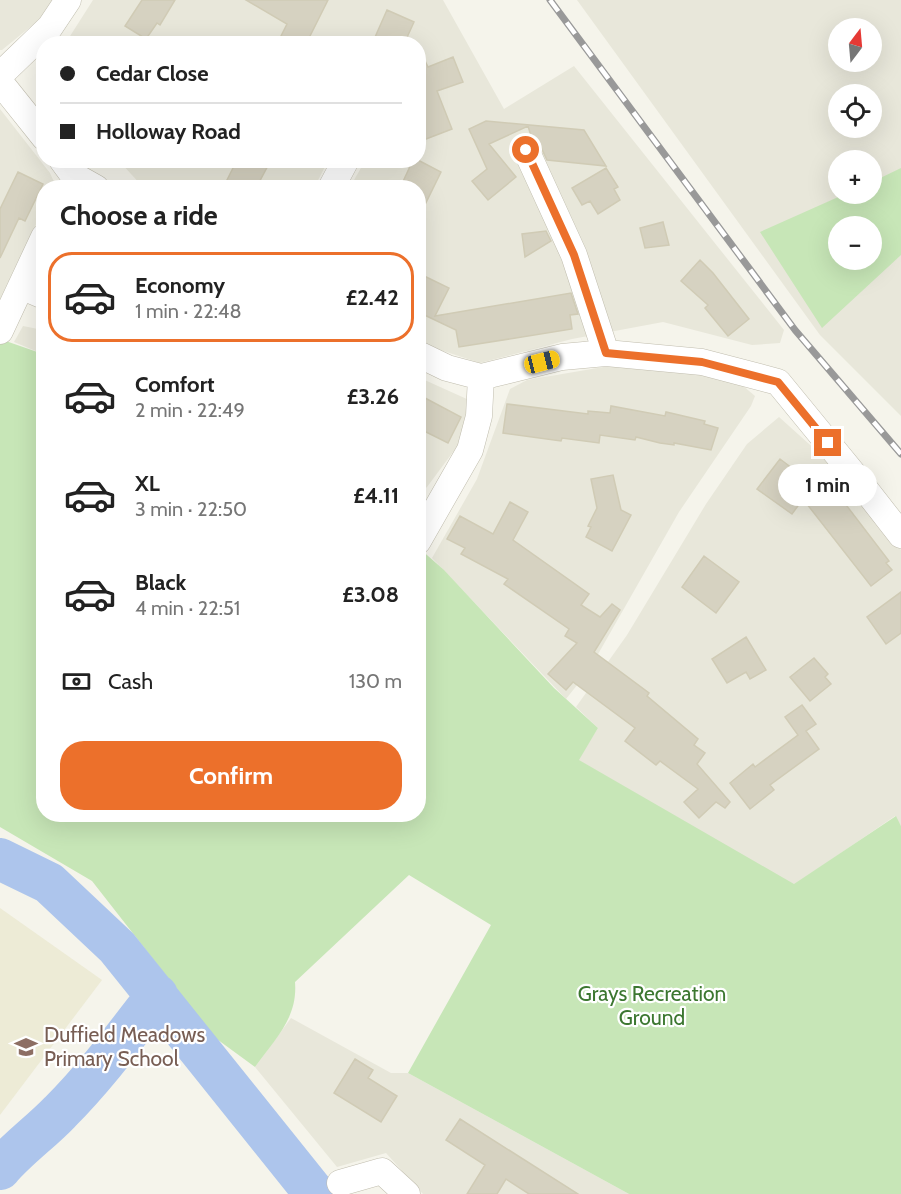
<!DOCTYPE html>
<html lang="en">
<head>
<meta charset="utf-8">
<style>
	:root { --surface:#fff; --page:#f2f2f2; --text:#222; --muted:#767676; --line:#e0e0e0; --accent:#ec702b }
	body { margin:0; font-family:Cabin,sans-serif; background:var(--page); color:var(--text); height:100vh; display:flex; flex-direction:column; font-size:22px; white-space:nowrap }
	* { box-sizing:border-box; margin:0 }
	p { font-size:20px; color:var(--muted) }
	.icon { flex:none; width:33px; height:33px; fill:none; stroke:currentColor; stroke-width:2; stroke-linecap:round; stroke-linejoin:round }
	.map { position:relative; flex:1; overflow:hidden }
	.panel { position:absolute; left:36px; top:180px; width:390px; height:642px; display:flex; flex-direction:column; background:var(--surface); border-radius:24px; box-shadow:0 6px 24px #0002 }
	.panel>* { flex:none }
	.guide { position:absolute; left:36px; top:36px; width:390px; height:132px; border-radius:24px; box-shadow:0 6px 24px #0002; display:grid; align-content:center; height:132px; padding:0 24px; background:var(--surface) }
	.needle { width:39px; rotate:16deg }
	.controls { position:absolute; left:828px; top:18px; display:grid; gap:12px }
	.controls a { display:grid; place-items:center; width:54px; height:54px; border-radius:50%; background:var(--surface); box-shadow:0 6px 24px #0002; font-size:30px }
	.end { position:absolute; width:27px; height:27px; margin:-14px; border:8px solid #ec702b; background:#fff; box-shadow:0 0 0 3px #fff }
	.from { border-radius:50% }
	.bubble { position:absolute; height:42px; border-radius:21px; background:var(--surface); box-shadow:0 6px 24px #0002; font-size:20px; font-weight:800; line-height:42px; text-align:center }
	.car { position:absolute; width:18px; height:36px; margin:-18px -9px; border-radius:8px; box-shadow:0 0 4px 2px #0007; background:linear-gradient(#f5c518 24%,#345 0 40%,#f5c518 0 76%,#345 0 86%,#f5c518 0) }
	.guide b { display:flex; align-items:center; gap:21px; height:57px; font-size:22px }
	.guide b+b { border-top:2px solid var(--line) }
	.guide i { width:15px; height:15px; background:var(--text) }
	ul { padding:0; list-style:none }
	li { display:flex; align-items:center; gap:18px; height:90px; margin:0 12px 9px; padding:0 12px; border:3px solid transparent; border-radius:24px }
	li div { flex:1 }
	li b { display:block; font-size:22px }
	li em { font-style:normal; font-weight:800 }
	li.current { border-color:var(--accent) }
	li>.icon { width:54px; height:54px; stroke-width:1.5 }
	h2 { padding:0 24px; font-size:27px; line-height:72px }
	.pay { display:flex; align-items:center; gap:15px; height:66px; padding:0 24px; font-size:22px }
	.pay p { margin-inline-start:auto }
	.button { display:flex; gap:12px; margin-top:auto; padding:12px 24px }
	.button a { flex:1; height:69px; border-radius:24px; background:var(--accent); color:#fff; font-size:24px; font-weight:800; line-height:69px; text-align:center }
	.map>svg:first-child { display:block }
	.residential { fill:#e8e7da; fill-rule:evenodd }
	.education { fill:#edebd6 }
	.green { fill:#c7e6b7; fill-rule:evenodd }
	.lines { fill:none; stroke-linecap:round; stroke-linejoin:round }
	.river { stroke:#adc5ec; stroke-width:42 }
	.building { fill:#d6d2c1; stroke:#d0cbb5; stroke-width:1.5 }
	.street-casing { stroke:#c0bdae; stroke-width:27 }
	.street { stroke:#fff; stroke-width:26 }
	.rail-casing { stroke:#999; stroke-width:7 }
	.rail { stroke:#fff; stroke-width:4.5; stroke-dasharray:14; stroke-linecap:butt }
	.route { stroke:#ec702b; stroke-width:8 }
	.labels { text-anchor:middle; stroke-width:4.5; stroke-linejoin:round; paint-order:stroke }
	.park-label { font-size:21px; fill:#3c7730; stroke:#fff }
	.education-label { font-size:21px; fill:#785e54; stroke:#fff; text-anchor:start }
</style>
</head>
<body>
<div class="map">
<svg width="901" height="1194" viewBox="0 0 901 1194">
	<rect width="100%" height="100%" fill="#f5f4eb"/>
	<path class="residential" d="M0 0H55L46 14 2 50H0Z
		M93 0H443L504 109 574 66 784 330 780 343 752 345 663 322 572 339 480 363 419 343 418 188 350 187 365 161 418 160V44H65Z
		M577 0H901V416L820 335ZM838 28H872V62H838ZM838 94H872V128H838ZM838 160H872V194H838ZM838 226H872V260H838Z
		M0 109 50 173 55 184 53 187 44 188 43 209 0 304Z
		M119 161H328L314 188 143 187Z
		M23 326 43 330V354L14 342Z
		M621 364 694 369 742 385 755 396 751 406 679 512 589 670 566 699 432 558 477 479 510 389 527 380Z
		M418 377 469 400 459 444 427 487 419 494Z
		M779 417 838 470 901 550V826L895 816 794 885 578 760 598 728 576 707 627 635 706 504 747 444Z
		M291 1018 391 1073H408L629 1194H423L386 1153 337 1167 255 1067Z"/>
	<path class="education" d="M0 908 102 980 0 1115Z"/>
	<path class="green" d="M901 168V255L822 328 760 232 845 194H872V182ZM838 226H872V260H838Z
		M0 339 43 354 44 814H418L419 548 444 570 554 688 598 728 579 760 794 884 896 816 901 826V1194H629L408 1073 491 925 409 875 295 982C298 1018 275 1039 255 1067L214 1037 92 881 0 827Z"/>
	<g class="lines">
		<path class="river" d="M0 859 49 883 117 947 315 1194
			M0 1169C18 1148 41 1132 60 1112 96 1076 126 1035 157 995"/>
	</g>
	<path class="building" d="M142 0H175L160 25 157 23 146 39 125 26Z
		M246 0H328L306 44H277L287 24Z
		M387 10 414 22 404 44H372Z
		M418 46 428 67 453 57 463 82 437 91 452 129 426 139 418 121Z
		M486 121 584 130 606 166 547 160 539 143 531 136 528 126 489 144 516 177 488 200 472 181 487 169 469 129Z
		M237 160H271L256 188H223Z
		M413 160H418L441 172 418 219V188H400Z
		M606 168 618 187 614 189 620 200 598 214 590 201 582 205 572 188Z
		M18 172 43 184 25 221 19 218 0 258V209Z
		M663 222 669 245 645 248 640 228Z
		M546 231 551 241 525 257 522 234Z
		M700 260 713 273 749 319 728 336 705 308 708 305 681 281Z
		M418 273 449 288 435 316 571 293 578 314 570 315 572 329 459 347 456 330 418 312Z
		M425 398 461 417 448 443 418 428V411Z
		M507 404 588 414V411L610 413 611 406 665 416 666 412 705 421 704 424 718 428 711 450 674 443V445L660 443 636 437 635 440 600 435 599 443 562 438 561 441 503 433Z
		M780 459 829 496 833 494 837 499 840 497 889 561 886 563 892 570 871 586 803 499 792 514 757 489Z
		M613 475 621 510 631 515 612 551 586 537 591 527 588 526 597 508 591 479Z
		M510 502 528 512 513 540 589 594 581 605 600 617 612 604 620 610 594 652 649 693 647 696 698 739 694 745 705 753 697 764 730 802 725 808 716 802 699 818 684 802 698 789 660 761 656 765 625 741 635 728 573 682 566 690 548 674 577 643 565 636 569 629 504 584 508 579 461 554 465 548 447 539 460 516 493 534Z
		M704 556 739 582 716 613 682 587Z
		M901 592V633L886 644 867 617Z
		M746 637 766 670 750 679 746 672 727 683 712 659Z
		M814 658 828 674 825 677 831 684 810 701 790 677Z
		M802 705 816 724 806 731 819 749 770 785 774 790 750 809 730 783 753 764 755 767 798 735 785 717Z
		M355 1059 373 1070 368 1078 397 1096 381 1122 334 1093Z
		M460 1119 578 1194H529L506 1179 497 1194H467L485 1165 446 1140Z"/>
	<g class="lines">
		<g class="street-casing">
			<path id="street" d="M0 75 50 27 68 0
				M0 82 44 137
				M526 150 574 255 606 353
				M62 160 73 175 96 188
				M331 188 346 160
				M21 286 44 296
				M0 331 44 237
				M418 354 447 368 481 377 562 357 606 353 702 362 778 382 855 476 901 535
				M418 541 470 450 479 416 481 377
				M340 1183 382 1171 407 1194"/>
		</g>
		<use href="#street" class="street"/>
		<g class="rail-casing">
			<path id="rail" d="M550 0 795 330 901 454"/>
		</g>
		<use href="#rail" class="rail"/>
	</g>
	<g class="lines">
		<path class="route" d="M526 150 574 255 606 353 702 362 778 382 828 443"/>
	</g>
	<defs>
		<g id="school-bare" transform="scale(1.8)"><path d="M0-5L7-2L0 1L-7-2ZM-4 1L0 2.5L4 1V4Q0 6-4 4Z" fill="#8d6e63" stroke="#fff" stroke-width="2.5" paint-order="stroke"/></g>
	</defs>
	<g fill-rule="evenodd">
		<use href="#school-bare" x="26" y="1047"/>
	</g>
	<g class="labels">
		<g class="park-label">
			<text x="652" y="1001">Grays Recreation<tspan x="652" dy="24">Ground</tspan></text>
		</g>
		<g class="education-label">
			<text x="44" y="1042">Duffield Meadows<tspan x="44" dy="24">Primary School</tspan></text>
		</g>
	</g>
</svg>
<div class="controls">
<a><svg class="needle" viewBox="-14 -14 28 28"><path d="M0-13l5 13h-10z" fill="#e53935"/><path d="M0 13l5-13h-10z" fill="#767676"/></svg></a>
<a><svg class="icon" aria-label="locate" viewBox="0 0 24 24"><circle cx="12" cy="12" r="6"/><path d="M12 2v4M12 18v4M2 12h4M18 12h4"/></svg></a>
<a>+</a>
<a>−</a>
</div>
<i class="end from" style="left:526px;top:150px"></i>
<i class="end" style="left:828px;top:443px"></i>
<div class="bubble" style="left:778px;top:464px;width:99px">1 min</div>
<i class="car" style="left:542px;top:362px;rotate:76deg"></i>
<div class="guide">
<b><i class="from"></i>Cedar Close</b>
<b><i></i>Holloway Road</b>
</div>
<section class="panel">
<h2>Choose a ride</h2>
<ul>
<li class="current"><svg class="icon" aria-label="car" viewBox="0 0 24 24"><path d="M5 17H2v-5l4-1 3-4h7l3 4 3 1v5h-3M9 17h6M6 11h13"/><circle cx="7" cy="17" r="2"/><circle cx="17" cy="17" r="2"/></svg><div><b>Economy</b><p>1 min · 22:48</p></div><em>£2.42</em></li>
<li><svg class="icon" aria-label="car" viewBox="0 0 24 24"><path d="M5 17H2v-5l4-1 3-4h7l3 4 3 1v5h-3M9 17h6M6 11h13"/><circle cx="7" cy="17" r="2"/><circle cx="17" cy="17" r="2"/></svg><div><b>Comfort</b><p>2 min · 22:49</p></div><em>£3.26</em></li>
<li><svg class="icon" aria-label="car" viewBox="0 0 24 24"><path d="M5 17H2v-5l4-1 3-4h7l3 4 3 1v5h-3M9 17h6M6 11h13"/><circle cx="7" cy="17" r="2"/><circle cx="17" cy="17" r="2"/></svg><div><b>XL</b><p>3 min · 22:50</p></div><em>£4.11</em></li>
<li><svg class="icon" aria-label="car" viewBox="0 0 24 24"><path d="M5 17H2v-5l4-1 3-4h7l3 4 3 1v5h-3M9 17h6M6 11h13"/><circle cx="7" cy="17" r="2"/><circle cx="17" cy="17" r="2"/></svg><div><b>Black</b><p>4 min · 22:51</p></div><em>£3.08</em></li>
</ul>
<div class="pay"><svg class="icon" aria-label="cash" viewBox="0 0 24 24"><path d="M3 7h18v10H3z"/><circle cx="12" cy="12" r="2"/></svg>Cash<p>130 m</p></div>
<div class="button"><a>Confirm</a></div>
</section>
</div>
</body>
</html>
